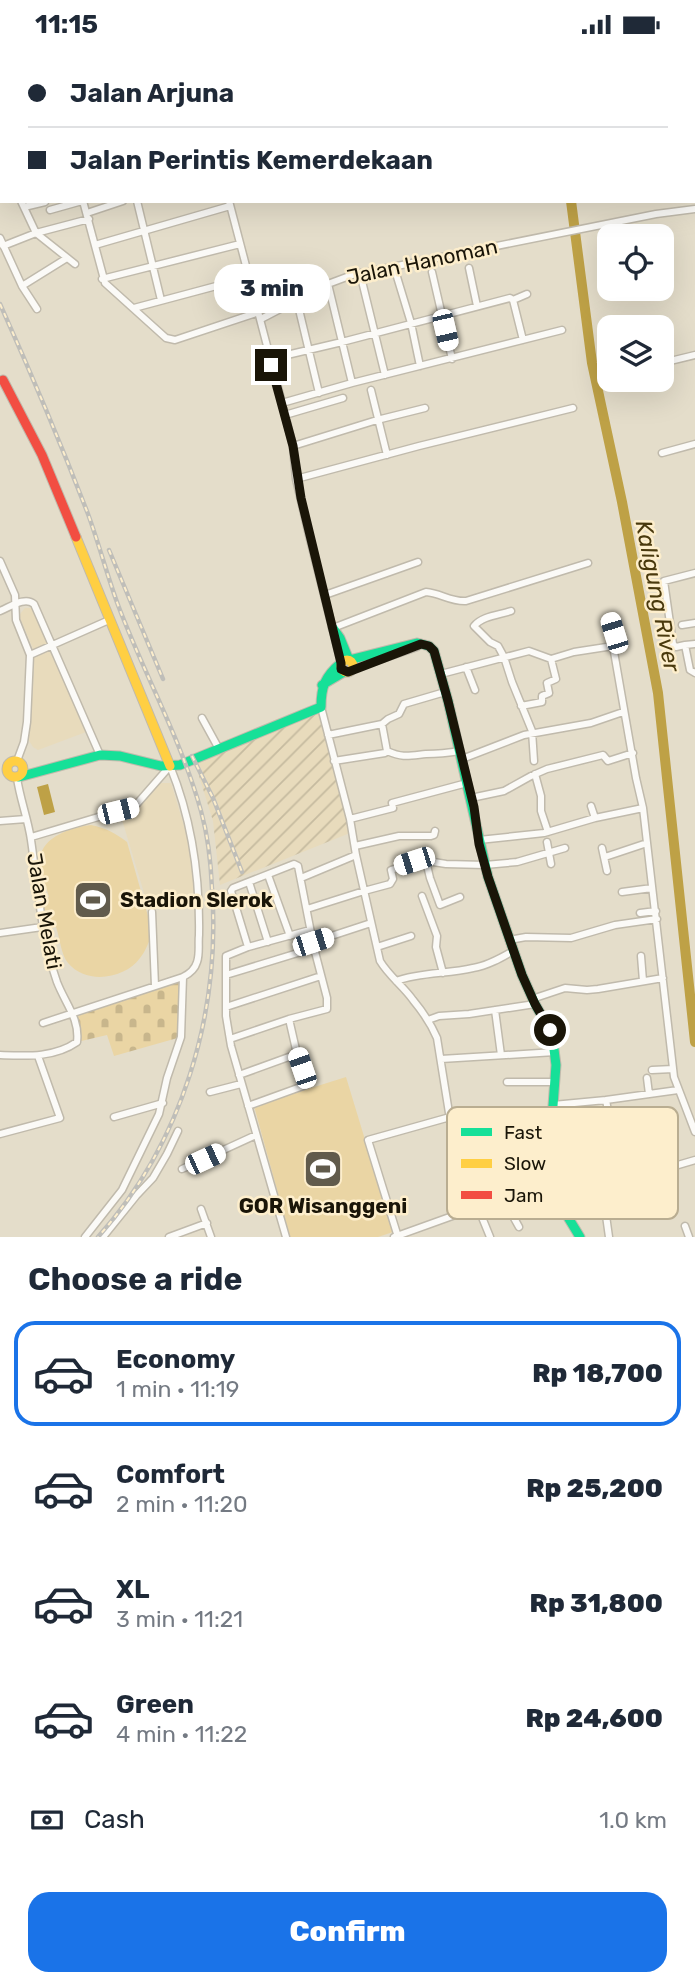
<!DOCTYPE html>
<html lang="en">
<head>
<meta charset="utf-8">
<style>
	:root { --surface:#fff; --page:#f6f6f7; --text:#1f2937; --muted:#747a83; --line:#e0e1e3; --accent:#1a73e8 }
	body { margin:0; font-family:Rubik,sans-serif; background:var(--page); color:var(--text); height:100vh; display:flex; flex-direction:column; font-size:26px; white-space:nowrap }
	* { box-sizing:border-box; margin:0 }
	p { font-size:23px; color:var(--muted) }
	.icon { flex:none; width:38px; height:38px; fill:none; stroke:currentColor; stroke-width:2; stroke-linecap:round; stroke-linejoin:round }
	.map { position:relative; height:1188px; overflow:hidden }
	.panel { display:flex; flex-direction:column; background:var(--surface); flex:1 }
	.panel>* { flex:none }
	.hud { position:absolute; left:0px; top:0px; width:696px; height:154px; box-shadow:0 7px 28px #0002; display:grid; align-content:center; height:154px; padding:0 28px; background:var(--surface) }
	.tools { position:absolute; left:597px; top:175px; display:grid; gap:14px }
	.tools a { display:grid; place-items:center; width:77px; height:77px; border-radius:14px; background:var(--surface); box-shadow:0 7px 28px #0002; font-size:35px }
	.end { position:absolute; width:32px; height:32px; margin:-16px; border:9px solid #1a1508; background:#fff; box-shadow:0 0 0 4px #fff }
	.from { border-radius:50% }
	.bubble { position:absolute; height:49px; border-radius:21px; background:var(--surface); box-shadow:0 7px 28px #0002; font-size:23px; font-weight:800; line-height:49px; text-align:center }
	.car { position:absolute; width:21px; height:42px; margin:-21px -10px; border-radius:9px; box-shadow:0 0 5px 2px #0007; background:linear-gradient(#fff 24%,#345 0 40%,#fff 0 76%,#345 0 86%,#fff 0) }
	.hud b { display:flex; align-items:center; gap:24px; height:66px; font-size:26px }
	.hud b+b { border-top:2px solid var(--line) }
	.hud i { width:18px; height:18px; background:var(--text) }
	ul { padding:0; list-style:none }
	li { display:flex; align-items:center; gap:21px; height:105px; margin:0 14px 10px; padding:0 14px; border:4px solid transparent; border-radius:21px }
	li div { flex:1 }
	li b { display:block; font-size:26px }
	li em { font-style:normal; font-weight:800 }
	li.current { border-color:var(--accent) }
	li>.icon { width:63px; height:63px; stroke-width:1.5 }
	h2 { padding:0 28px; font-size:32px; line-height:84px }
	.pay { display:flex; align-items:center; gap:18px; height:77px; padding:0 28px; font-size:26px }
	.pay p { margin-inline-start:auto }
	.action { display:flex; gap:14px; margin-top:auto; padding:14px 28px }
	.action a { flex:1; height:80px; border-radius:21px; background:var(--accent); color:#fff; font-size:28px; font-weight:800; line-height:80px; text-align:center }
	.status { display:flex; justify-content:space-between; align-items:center; height:49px; padding:0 35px; background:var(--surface); direction:ltr }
	.status svg { height:19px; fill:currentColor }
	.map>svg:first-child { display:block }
	.built { fill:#e8dbbc }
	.industrial { fill:url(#industrial-furrows) }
	.cemetery { fill:url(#cemetery-stones) }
	.pitch { fill:#ead5a4 }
	.water { fill:#bea146 }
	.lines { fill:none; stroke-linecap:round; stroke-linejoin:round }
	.river { stroke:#bea146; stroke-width:10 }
	.street-casing { stroke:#c0baac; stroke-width:9 }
	.fast-casing { stroke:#c0baac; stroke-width:11 }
	.slow-casing { stroke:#c0baac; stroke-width:11 }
	.jam-casing { stroke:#c0baac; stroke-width:11 }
	.street { stroke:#fbfaf7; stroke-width:6 }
	.fast { stroke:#16e098; stroke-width:9 }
	.slow { stroke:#ffcf43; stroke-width:9 }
	.jam { stroke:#f24e42; stroke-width:9 }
	.rail-casing { stroke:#bfbeb9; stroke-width:4.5 }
	.rail { stroke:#fdeecc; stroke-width:2; stroke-dasharray:5; stroke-linecap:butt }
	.route { stroke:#1a1508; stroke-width:9 }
	.labels { text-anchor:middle; stroke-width:5; stroke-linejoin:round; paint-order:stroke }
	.street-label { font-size:21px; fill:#1a1508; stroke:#fdeecc }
	.poi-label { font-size:21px; font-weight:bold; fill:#1a1508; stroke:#fdeecc; text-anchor:start }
	.water-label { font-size:23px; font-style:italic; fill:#49390d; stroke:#fdeecc }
	.key { fill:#fdeecc; stroke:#b9ad91; stroke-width:2 }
	.key-label { font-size:19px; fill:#1a1508 }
</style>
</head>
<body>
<div class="status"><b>11:15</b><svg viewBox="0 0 49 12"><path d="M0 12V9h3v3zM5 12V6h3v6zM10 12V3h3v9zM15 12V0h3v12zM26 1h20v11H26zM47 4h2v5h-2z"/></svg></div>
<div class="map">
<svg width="695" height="1188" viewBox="0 0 695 1188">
	<defs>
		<pattern id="industrial-furrows" width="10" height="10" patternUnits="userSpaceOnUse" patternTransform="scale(1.75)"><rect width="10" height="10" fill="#e8dbbc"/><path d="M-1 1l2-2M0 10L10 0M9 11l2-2" fill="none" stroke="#c6bba0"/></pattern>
		<pattern id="cemetery-stones" width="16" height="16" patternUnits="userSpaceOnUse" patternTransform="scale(1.75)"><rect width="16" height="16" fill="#ead5a4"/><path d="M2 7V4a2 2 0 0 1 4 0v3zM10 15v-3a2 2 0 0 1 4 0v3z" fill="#c8b68c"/></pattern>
	</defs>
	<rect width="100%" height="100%" fill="#e4ddca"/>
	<path class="built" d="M25 559H32L37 565 86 683 38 701 33 698 28 690 33 641 34 602 20 569V565Z
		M159 734H171L191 800 195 843 148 857 120 764 136 760Z"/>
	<path class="industrial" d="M321 662 350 784 220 836 213 772 194 711Z"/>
	<path class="cemetery" d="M183 928 181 988 114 1007 107 986 77 993 73 963Z"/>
	<path class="pitch" d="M91 776C106 779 115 784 127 793L153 885C148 893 146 902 140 909 125 930 86 936 68 914 61 906 60 889 56 878L43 881 38 854 49 848C46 837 39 821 40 810 42 787 73 778 91 776Z
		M346 1028 393 1183 378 1188H290L254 1057Z"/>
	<path class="water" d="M48 735 55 763 44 766 37 738Z"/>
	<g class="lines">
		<path class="river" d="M571 152 592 314 622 453 658 644 695 993"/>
		<g class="street-casing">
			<path id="street" d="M31 0 32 2
				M98 0V2
				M192 0V2
				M135 2 140 0
				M0 26 2 25
				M0 55H2
				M0 85 2 84
				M1 100H2
				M0 116 2 115
				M0 123 2 125
				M21 152 36 184 75 215
				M83 152 105 234 166 289 175 291 259 263
				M137 152 161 251
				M229 152 282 354 293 397 296 430 309 486 341 614
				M24 158 45 153
				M50 161 82 152
				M87 164 123 152
				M0 189 22 237 37 260
				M95 196 230 157
				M3 197 36 184 89 170
				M394 218 411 274 420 317
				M469 219 477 257
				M432 223 452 310
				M360 224 385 326
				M102 230 240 195
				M328 235 352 334
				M22 237 67 209
				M513 251 527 245
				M297 252 319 344
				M134 259 250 228
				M261 270 328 235 352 226 656 165 695 160
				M270 310 342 293 510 249 513 251 523 291
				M662 314 695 306
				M371 341 387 406
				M282 354 352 334 562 281
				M285 366 343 349
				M293 397 377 371 425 359
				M662 404 695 395
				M296 430 419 397 573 359
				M0 512 15 546 16 571 30 606 27 673 24 693 17 712
				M325 546 418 513
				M0 562C10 558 25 547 34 555L100 706
				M511 562C499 566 482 567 474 577L490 593 498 597 504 608 512 633 532 682 534 712
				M609 571 614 584 613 597
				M682 576 695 574
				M333 579 426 543C440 544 451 553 466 552L588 514
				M695 595 685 596 690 621 695 624
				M685 596 676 598 673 595 664 532 695 524
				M30 606 109 571
				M466 618 475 641
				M352 620 417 598
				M441 625 529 602 551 610 574 603 613 597 636 729 643 759 674 1028 695 1083
				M521 657 542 653V647L549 644 547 634 556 630 551 610
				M321 658 350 770 356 806 380 912C389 927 403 937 413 951 423 963 431 975 437 989L454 1095 460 1114 490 1188
				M202 669 219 700
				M328 686 382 675 388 670 399 665 404 655 445 643
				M387 702C403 709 408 707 426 705 437 705 448 704 460 702
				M462 710 524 686 591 674 623 663
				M334 712 385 704 387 702 382 675
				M535 725 541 747V762L548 783
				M471 749 504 742 531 727 547 720 603 706 608 712 633 704
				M591 757 595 769
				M350 770 393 759 392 754 467 734
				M0 772 26 770
				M31 788 135 757 170 717C192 771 200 828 199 886 198 894 200 905 197 913 195 920 189 925 183 928L43 974
				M479 791 544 784 595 769 643 759
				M547 793 551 815
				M355 797 399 787H431L434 786 435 782
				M602 799 607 822
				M605 808 647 794
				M426 812 430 829 440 856 460 848
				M268 826 290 887
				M301 829 356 806
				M249 833 268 893
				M622 843 652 839
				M422 847 437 887 436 898 443 924
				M307 860 364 842 390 835 393 830 391 821 421 811 446 815 485 816 517 813 565 799
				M152 863 155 937
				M640 864 656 862
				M0 884 42 878
				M509 891 526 888 571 889 615 876 657 870
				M313 893 371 874
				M248 898 231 842 233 839 294 815 298 817 314 899
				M377 898 411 887
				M641 907 643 932
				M226 926 314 899 327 949V960L289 970 230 990
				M396 932C420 923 448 925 473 919 487 917 501 909 513 902
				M532 950 565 939 587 941 598 940 663 929
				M226 958 321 927
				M495 961 501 1006
				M428 971 439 967 469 965 535 955
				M0 1006C26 1007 54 1009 77 993 80 970 65 954 57 933 41 887 38 839 31 791 28 770 20 750 17 729
				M441 1010 555 1003
				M652 1021 673 1020
				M239 1026 297 1005 289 970
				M647 1029 649 1045
				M507 1033H555
				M210 1043 241 1035
				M606 1051 610 1073
				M553 1056 606 1051 678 1041
				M248 1057 306 1036 297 1005
				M114 1068 163 1054
				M0 1085 60 1069 38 1007
				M658 1089 669 1118
				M474 1094 551 1084
				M553 1113 578 1109 592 1112 600 1110
				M182 1120 256 1086
				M602 1138 609 1188
				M201 1160 211 1188
				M509 1160 519 1178
				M685 1177 689 1188
				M85 1188 122 1141 159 1065 167 1029 181 988 183 928
				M103 1188 136 1147 153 1129 167 1105 178 1082
				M169 1188 207 1174
				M286 1188 231 997 226 967V907L248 898 310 881
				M394 1188 458 1165 479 1160H509L531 1156 610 1136 695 1111
				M398 1188 368 1091 450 1068"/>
		</g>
		<g class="fast-casing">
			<path id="fast" d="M333 579 340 589 349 611 417 594 429 597 434 602 448 652 488 828 522 926 535 955 552 985 556 1016 551 1084 554 1120 563 1160 580 1188
				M322 636 344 623
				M19 728 100 706 120 707 161 717 180 716 321 658C321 638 325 627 341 614"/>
		</g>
		<g class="slow-casing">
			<path id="slow" d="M76 488 170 717
				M341 617a6 6 0 1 1 12 0a6 6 0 1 1-12 0Z
				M7 720a8 8 0 1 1 16 0a8 8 0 1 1-16 0Z"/>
		</g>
		<g class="jam-casing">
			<path id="jam" d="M3 331 42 406 76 488"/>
		</g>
		<use href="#street" class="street"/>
		<use href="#fast" class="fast"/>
		<use href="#slow" class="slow"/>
		<use href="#jam" class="jam"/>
		<g class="rail-casing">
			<path id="rail" d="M0 255C31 324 61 395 88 465 99 495 107 526 118 556 144 625 181 690 201 762 208 787 211 814 212 840 221 965 182 1094 98 1188
				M109 501 163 630
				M192 707 213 749 242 823"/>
		</g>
		<use href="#rail" class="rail"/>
	</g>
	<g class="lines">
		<path class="route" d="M271 316 293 397 301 449 341 614V620L348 623 421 595 429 597 434 602 448 652 474 758 479 795 488 828 522 926 535 955 550 981"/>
	</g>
	<defs>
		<g id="stadium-square" transform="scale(2.0125)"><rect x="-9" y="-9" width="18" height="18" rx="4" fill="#615b4c" stroke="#fdeecc"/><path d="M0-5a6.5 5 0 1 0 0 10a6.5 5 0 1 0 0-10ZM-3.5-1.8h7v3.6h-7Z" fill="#fff"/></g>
	</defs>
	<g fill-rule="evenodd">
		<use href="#stadium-square" x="93" y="851"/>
		<use href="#stadium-square" x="323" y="1120"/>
	</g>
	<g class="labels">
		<g class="street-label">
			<text transform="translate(422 213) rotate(-12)" y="7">Jalan Hanoman</text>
			<text transform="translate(44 862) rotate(80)" y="7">Jalan Melati</text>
		</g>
		<g class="poi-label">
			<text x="120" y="858">Stadion Slerok</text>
			<text x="323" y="1164" text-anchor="middle">GOR Wisanggeni</text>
		</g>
		<g class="water-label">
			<text transform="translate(658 547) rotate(79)" y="8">Kaligung River</text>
		</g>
	</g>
	<rect x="447" y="1058" width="231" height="112" rx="10" class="key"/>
	<rect x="461" y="1079" width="31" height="8" fill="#16e098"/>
	<rect x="461" y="1110" width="31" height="9" fill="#ffcf43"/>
	<rect x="461" y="1142" width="31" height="8" fill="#f24e42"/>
	<g class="key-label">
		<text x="504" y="1090">Fast</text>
		<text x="504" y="1121">Slow</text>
		<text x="504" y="1153">Jam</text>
	</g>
</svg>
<div class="tools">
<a><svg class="icon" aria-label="locate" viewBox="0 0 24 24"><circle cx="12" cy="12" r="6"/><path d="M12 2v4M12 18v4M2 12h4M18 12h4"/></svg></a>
<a><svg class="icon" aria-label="layers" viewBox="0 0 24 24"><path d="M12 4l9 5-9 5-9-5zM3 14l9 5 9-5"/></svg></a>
</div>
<i class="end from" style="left:550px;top:981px"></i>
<i class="end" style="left:271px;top:316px"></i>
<div class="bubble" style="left:214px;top:215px;width:116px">3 min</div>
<i class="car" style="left:445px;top:281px;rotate:167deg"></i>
<i class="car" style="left:614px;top:584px;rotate:343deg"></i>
<i class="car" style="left:118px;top:762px;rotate:76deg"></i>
<i class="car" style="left:414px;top:812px;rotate:252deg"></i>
<i class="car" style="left:313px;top:893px;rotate:72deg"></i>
<i class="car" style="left:302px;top:1019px;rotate:341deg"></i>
<i class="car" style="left:205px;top:1110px;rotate:65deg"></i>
<div class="hud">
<b><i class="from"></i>Jalan Arjuna</b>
<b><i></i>Jalan Perintis Kemerdekaan</b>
</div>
</div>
<section class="panel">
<h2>Choose a ride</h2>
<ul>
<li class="current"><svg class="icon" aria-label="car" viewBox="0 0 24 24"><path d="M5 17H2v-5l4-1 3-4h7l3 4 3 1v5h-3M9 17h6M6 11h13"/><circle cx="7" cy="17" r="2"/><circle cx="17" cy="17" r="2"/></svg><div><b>Economy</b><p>1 min · 11:19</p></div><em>Rp 18,700</em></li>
<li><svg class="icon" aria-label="car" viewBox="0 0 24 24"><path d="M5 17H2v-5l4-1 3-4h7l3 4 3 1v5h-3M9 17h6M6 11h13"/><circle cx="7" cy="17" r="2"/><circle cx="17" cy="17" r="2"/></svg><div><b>Comfort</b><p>2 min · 11:20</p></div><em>Rp 25,200</em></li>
<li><svg class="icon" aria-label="car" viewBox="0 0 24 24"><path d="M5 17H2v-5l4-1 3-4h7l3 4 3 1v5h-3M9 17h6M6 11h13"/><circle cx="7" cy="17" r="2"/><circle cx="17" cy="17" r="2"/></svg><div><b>XL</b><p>3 min · 11:21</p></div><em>Rp 31,800</em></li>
<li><svg class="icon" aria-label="car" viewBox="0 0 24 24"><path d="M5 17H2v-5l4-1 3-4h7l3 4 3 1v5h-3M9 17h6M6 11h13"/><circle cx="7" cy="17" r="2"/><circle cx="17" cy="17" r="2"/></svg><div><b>Green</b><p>4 min · 11:22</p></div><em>Rp 24,600</em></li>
</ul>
<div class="pay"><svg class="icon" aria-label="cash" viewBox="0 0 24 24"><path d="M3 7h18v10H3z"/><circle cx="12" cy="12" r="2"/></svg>Cash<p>1.0 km</p></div>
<div class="action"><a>Confirm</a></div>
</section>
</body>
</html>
